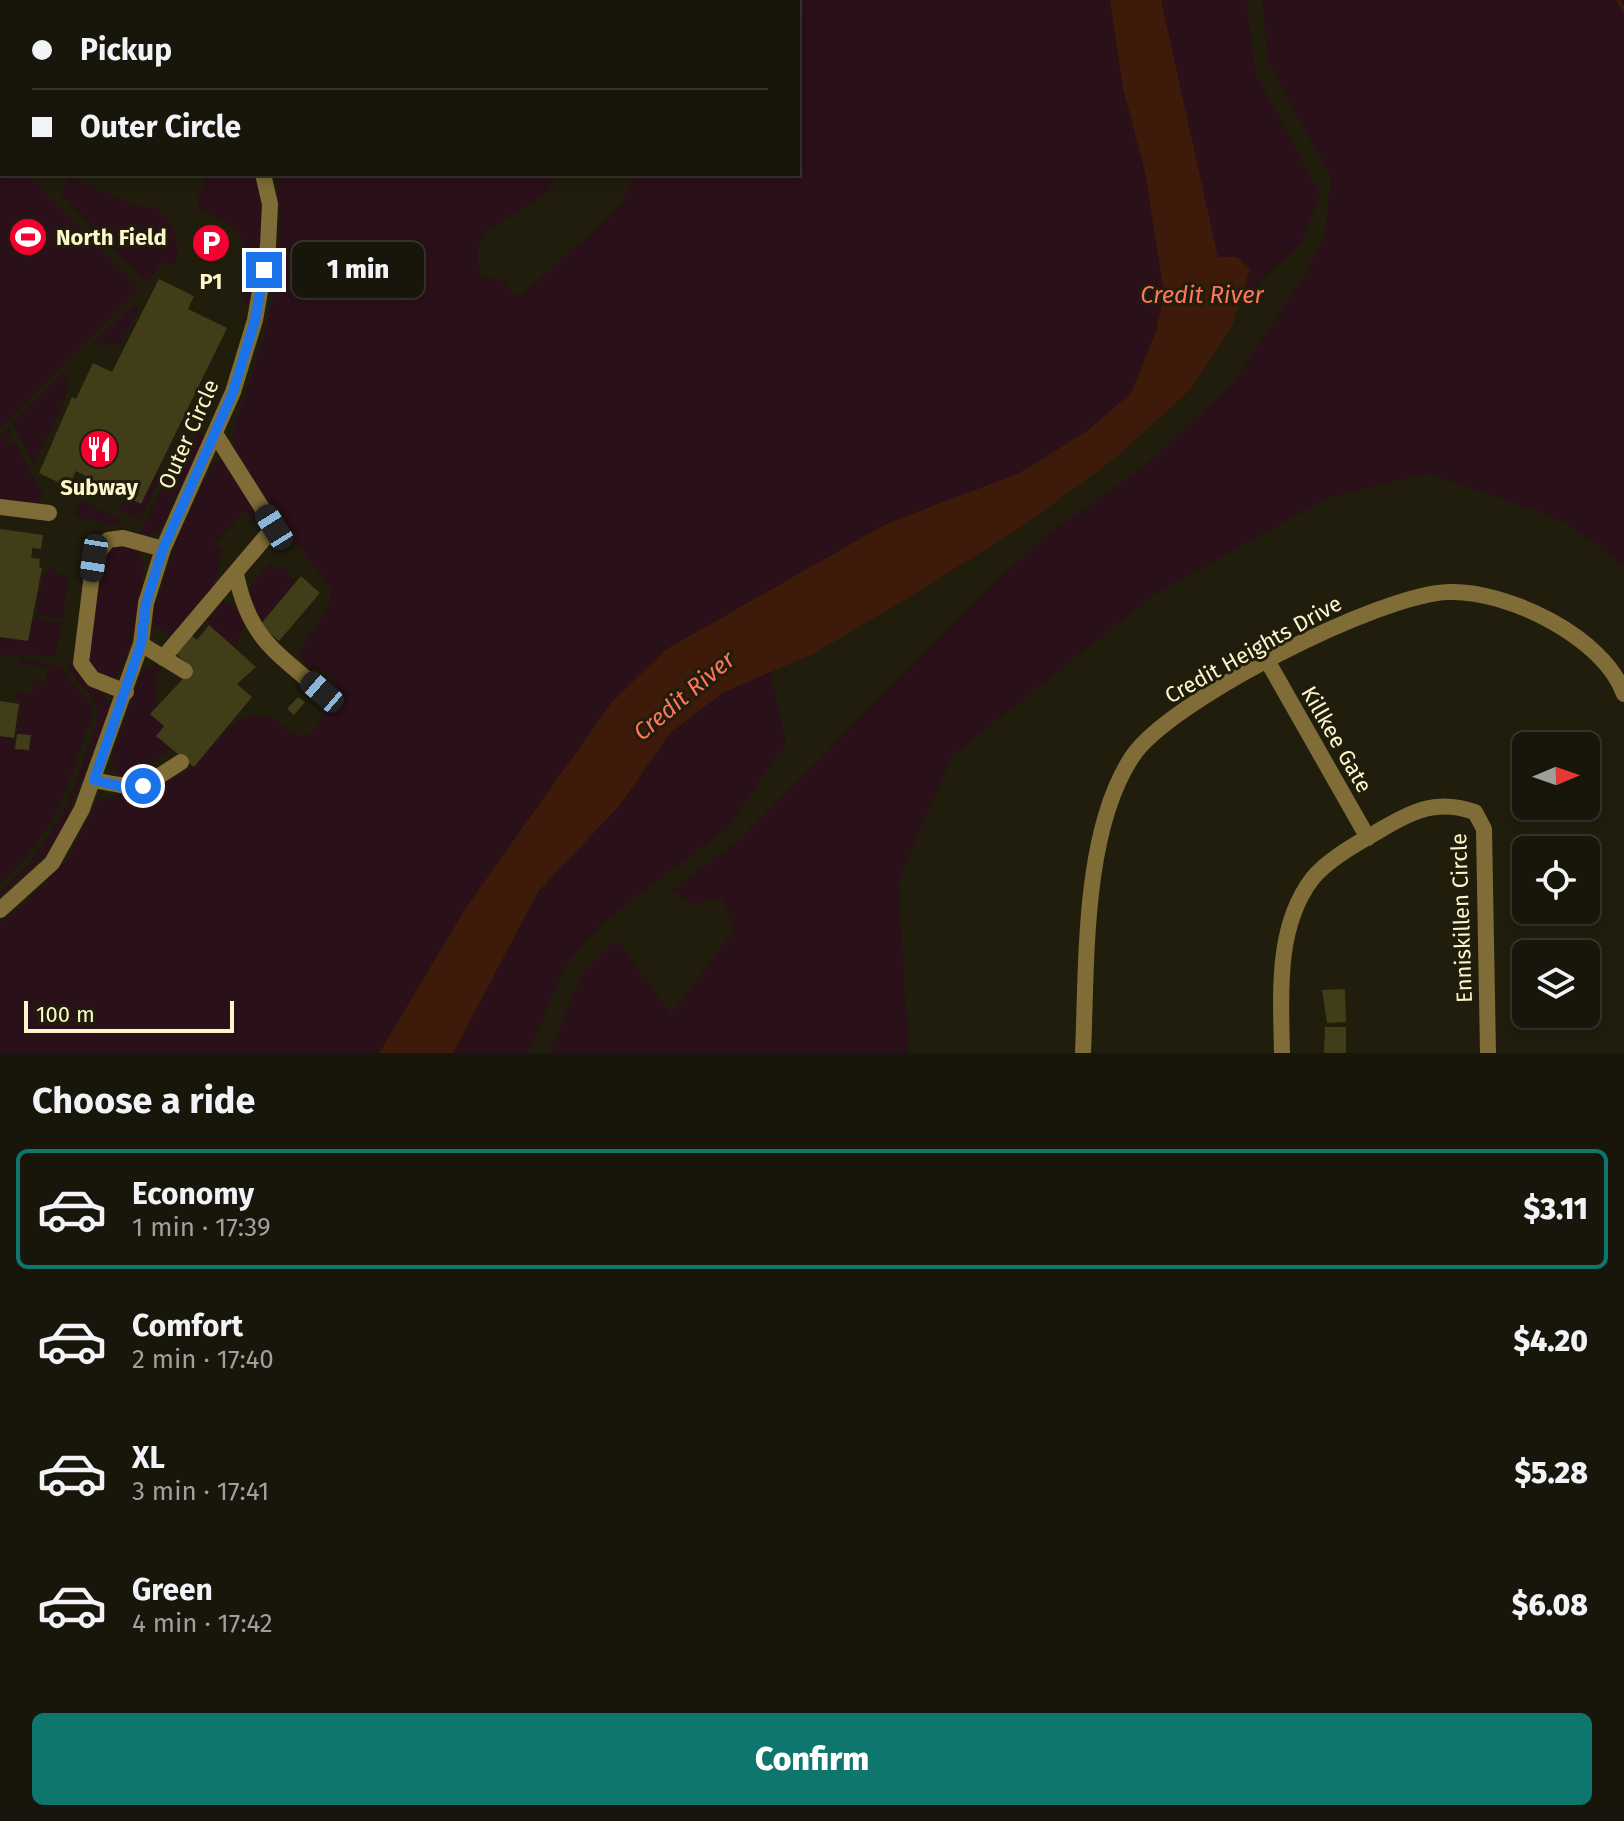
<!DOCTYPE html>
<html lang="en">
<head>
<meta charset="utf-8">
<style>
	:root { --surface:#18160a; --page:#252318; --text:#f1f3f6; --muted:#9f9f9c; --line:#36352b; --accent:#0f766e }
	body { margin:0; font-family:"Fira Sans",sans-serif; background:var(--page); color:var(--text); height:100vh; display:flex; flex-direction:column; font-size:30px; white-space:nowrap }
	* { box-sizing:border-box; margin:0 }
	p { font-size:26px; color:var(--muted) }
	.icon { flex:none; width:44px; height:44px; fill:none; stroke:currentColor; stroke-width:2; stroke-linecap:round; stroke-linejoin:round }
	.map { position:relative; height:1053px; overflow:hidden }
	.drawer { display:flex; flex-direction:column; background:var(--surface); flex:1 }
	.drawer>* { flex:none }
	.banner { position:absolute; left:0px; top:0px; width:800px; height:176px; box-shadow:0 4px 12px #0003,0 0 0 2px var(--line); display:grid; align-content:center; height:176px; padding:0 32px; background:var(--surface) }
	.needle { width:52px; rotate:88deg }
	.tools { position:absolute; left:1512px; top:732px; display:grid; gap:16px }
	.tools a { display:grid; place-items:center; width:88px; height:88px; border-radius:12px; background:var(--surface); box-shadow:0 4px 12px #0003,0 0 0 2px var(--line); font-size:40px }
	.scale { position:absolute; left:24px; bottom:20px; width:210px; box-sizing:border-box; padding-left:8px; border:4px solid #fff6cb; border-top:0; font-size:22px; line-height:28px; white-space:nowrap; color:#fff6cb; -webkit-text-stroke:6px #201d0d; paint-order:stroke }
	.end { position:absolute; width:36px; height:36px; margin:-18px; border:10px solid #1a73e8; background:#fff; box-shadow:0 0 0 4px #fff }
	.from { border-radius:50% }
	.bubble { position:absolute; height:56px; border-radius:12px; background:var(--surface); box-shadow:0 4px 12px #0003,0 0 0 2px var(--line); font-size:26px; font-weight:800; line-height:56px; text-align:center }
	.car { position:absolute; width:24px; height:48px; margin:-24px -12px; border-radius:10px; box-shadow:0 0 6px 2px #0007; background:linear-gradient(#222 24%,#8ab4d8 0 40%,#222 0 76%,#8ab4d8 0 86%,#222 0) }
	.banner b { display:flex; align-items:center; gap:28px; height:76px; font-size:30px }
	.banner b+b { border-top:2px solid var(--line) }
	.banner i { width:20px; height:20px; background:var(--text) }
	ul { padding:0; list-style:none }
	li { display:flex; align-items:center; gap:24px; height:120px; margin:0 16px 12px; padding:0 16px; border:4px solid transparent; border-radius:12px }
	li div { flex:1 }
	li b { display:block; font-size:30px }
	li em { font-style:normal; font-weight:800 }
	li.active { border-color:var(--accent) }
	li>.icon { width:72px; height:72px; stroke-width:1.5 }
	h2 { padding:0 32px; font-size:36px; line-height:96px }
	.button { display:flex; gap:16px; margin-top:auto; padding:16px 32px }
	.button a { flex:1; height:92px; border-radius:12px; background:var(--accent); color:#fff; font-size:32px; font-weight:800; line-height:92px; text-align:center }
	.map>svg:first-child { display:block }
	.green { fill:#2a1018 }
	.water { fill:#3d1a09 }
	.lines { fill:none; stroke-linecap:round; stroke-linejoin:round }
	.stream { stroke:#3d1a09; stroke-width:4 }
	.building { fill:#413d19 }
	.minor { stroke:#7f6c37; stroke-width:16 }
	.route { stroke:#1a73e8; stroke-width:10 }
	.labels { text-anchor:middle; stroke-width:6; stroke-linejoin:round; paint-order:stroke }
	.poi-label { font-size:22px; font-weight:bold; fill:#fff6cb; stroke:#201d0d }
	.street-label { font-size:22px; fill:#fff6cb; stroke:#201d0d }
	.water-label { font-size:24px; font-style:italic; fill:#ff7559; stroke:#201d0d }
</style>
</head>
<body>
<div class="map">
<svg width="1624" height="1053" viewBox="0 0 1624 1053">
	<rect width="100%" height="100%" fill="#201d0d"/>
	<path class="green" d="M113 0H337L116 2Z
		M554 0H1110L1123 88 1145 172 1164 293 1156 331 1131 393 1087 431 1019 473 886 524 665 650 611 703 465 909 379 1053H0V923L28 900 67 860 93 808 101 800 119 794 140 795 194 767 229 726 250 715 271 718 295 734 307 736C324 723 329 702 335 683L330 673 308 667 298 654 330 604V587L242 469 233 447V430C262 344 292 266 275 174H553L547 193 484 232C477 246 475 263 482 277L505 281 512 293 521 295 608 218 622 202 634 174H798V2H552Z
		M1161 0H1246L1256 74 1320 194 1302 242 1242 299 1250 269 1218 258Z
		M1262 0H1624V566L1564 521 1429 473 1329 497 1155 594 952 756 898 881 909 1053H550L582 973 616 939 671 1014 734 930 722 898 694 905 672 890 739 840 991 585 1048 534 1142 468 1232 384 1303 277 1325 236 1331 178 1268 61Z
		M0 170 2 174 30 177 140 289 0 429Z
		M208 174H255C265 200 263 280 247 303H243C254 258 249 224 198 209V198Z
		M69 177 143 208 155 206C173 225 182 238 175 264L161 263 147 282 61 195Z
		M135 304 139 309 121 345 94 343Z
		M66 372C76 393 43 443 33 464L12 424Z
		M9 428 11 437 6 443 9 446 14 441 43 495 39 505 0 500V437Z
		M197 431 205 437 160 529 148 535 139 534 169 474 175 476Z
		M219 460 224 461 259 517 256 520 245 511 215 544 222 551 212 595 178 635 171 636 155 625 152 616 178 535 214 462Z
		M158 470 163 472 140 520 119 510 126 497 141 504Z
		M80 500 126 523 109 526 88 516 85 520 74 514Z
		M116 545H129L140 553C151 570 130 664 115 678H107L88 666 101 556Z
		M271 563 278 569 281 566 296 583 260 625 247 595 254 581Z
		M49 568 68 579 63 618 37 615 42 575Z
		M225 600 241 614 245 623 236 647 206 622Z
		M31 619 62 623 56 656 0 655V637L28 641Z
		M21 658 61 667C69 684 89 695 92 712 93 721 85 731 83 740 65 797 47 844 0 882V736L14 738 13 748 29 750 30 735 17 734 22 700 16 699V693L32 695 34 681 46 682 48 667 20 663Z
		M73 661C80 686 106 685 110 708L62 829 47 853 0 896V892C49 848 66 812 87 751 91 738 100 723 97 709 93 691 73 681 67 663Z
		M158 663 161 665 154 692 158 704 150 714 164 726 156 736 171 748 152 763 148 777 123 780 114 768 112 755 143 669Z
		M770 672 786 743 728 827 606 920 568 960 528 1053H453L538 892 620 805 671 732 724 692Z"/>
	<path class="water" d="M1110 0H1161L1218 257H1237L1250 269 1233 324 1191 389 1114 459 1026 524 908 598 813 654 724 692 671 732 620 805 538 892 453 1053H379L465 909 611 703 665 650 886 524 1019 473 1087 431 1131 393 1156 331 1164 293 1145 172 1123 88Z"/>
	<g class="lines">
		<path class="stream" d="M1618 0 1624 9"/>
	</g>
	<path class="building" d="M159 279 194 296 188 309 227 328 141 504 76 471 68 487 39 473 72 397 76 399 93 363 112 372Z
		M0 529 43 535 41 549 32 548V553L31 558 40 559 39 567 42 568 28 641 0 637Z
		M301 576 320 593 279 641 260 625Z
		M209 625 256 667 237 684 252 697 194 767 156 736 164 726 150 714 193 668 175 653 191 635 197 640Z
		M298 697 305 702 294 715 287 709Z
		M0 701 19 704 14 738 0 736Z
		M17 734 31 735 29 750 15 749Z
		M1345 989 1346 1022 1327 1023 1322 990Z
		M1325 1027H1346V1053H1324Z"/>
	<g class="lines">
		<path class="minor" d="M93 0 96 2
			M405 0 408 2
			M541 2 543 0
			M0 507 49 513
			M236 574C249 638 275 651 322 692
			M141 644 185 671
			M163 658 274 527 216 435
			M1268 662 1368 838
			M126 692 93 679 81 663 94 558 108 540 123 538 163 549
			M94 780C141 790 141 788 181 762
			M0 910 52 863 82 809 141 644 146 603 163 549 233 392 255 320 268 246 270 204 263 174
			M1083 1053C1087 964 1082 833 1132 757 1168 701 1382 593 1449 592 1507 590 1604 637 1624 694
			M1282 1053C1281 996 1275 928 1312 879 1329 858 1360 842 1382 829 1414 810 1438 799 1475 812L1484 829 1488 1053"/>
	</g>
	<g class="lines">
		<path class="route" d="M143 786 128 788 94 780 141 644 146 603 163 549 233 392 255 320 264 270"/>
	</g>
	<defs>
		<g id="stadium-disc" transform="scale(2)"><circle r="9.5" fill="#f60031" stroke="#201d0d"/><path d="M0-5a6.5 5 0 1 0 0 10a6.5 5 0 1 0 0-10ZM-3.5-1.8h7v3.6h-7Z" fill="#fff"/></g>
		<g id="parking-disc" transform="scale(2)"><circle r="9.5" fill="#f60031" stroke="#201d0d"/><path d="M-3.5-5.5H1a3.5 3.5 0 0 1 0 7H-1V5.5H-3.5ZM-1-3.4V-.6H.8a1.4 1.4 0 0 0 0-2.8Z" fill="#fff"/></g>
		<g id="restaurant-disc" transform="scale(2)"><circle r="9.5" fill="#f60031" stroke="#201d0d"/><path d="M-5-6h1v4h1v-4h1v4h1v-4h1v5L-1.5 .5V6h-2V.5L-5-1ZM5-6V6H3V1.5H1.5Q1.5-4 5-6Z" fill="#fff"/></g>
	</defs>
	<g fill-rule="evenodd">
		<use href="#stadium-disc" x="28" y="237"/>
		<use href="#parking-disc" x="211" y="243"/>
		<use href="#restaurant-disc" x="99" y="449"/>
	</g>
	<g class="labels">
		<g class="poi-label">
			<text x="56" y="245" text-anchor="start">North Field</text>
			<text x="211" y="289">P1</text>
			<text x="99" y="495">Subway</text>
		</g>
		<g class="street-label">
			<text transform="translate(188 434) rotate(-66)" y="8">Outer Circle</text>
			<text transform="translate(1253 649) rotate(-29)" y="8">Credit Heights Drive</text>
			<text transform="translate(1337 739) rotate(60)" y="8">Killkee Gate</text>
			<text transform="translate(1461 918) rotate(-92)" y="8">Enniskillen Circle</text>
		</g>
		<g class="water-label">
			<text x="1202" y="303">Credit River</text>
			<text transform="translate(684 696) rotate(-40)" y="8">Credit River</text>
		</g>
	</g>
</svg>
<div class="tools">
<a><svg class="needle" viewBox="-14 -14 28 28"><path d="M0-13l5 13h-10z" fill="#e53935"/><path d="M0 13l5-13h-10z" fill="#9f9f9c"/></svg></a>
<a><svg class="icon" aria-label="locate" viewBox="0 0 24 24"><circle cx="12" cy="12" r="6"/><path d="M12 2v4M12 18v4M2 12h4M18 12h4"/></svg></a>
<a><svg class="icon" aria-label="layers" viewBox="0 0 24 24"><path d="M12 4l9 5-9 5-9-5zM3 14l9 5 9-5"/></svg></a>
</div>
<div class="scale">100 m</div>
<i class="end from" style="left:143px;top:786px"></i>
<i class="end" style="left:264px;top:270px"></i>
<div class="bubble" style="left:292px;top:242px;width:132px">1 min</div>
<i class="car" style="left:274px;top:527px;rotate:328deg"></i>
<i class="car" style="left:94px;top:558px;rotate:189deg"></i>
<i class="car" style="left:322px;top:692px;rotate:311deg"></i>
<div class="banner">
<b><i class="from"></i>Pickup</b>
<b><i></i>Outer Circle</b>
</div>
</div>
<section class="drawer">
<h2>Choose a ride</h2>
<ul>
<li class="active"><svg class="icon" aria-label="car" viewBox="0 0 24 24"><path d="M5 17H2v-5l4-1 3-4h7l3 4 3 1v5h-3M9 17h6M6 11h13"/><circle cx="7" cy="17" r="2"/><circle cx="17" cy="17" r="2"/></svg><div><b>Economy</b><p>1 min · 17:39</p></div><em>$3.11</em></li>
<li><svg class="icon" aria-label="car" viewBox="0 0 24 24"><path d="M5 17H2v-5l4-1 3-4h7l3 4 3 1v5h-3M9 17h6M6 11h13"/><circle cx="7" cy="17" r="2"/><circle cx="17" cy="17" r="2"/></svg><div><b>Comfort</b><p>2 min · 17:40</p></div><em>$4.20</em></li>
<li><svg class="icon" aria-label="car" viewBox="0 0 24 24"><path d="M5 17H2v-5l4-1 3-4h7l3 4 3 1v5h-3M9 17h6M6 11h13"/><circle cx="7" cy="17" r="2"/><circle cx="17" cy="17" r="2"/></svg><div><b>XL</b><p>3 min · 17:41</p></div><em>$5.28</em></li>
<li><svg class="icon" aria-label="car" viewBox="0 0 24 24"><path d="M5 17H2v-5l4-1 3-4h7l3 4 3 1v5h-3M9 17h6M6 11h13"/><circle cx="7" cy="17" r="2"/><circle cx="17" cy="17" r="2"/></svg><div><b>Green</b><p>4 min · 17:42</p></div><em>$6.08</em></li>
</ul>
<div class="button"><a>Confirm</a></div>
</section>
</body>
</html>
